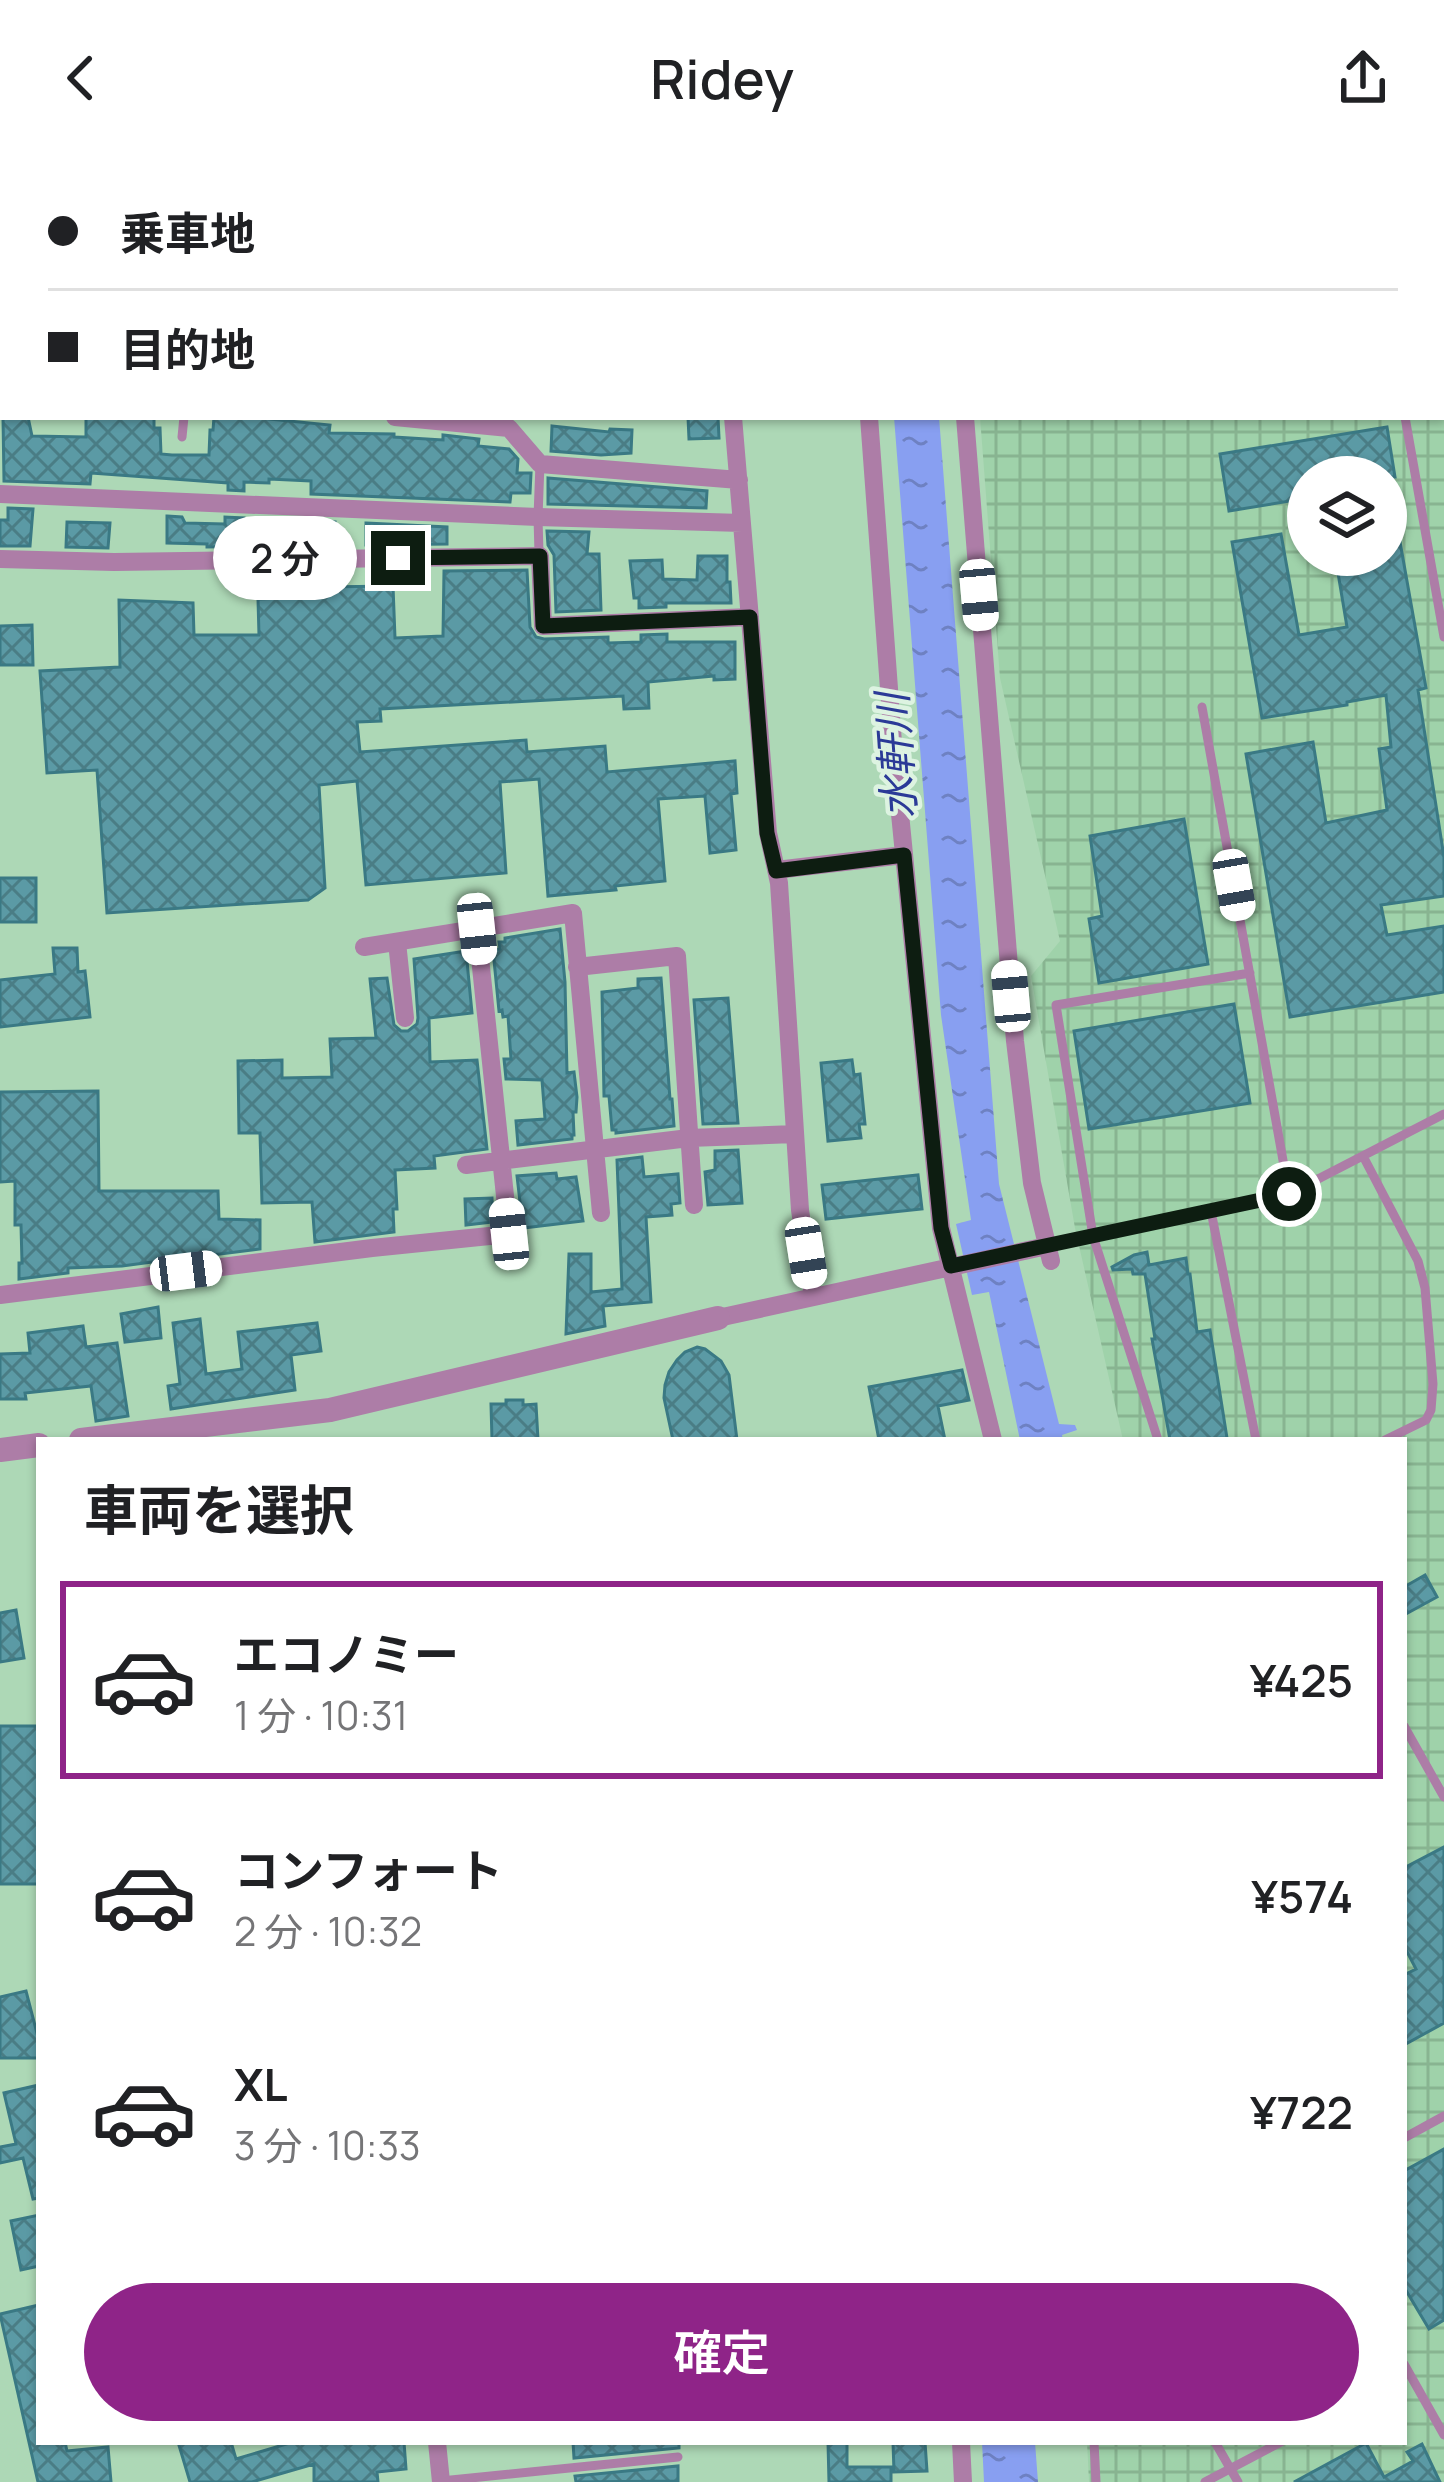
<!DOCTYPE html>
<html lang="ja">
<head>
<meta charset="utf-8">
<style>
	:root { --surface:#fff; --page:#f6f6f6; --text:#202124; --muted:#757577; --line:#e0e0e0; --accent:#8f2488 }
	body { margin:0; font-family:Manrope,"Noto Sans JP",sans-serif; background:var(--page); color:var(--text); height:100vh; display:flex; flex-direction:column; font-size:45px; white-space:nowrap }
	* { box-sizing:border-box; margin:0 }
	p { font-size:39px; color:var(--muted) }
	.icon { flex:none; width:66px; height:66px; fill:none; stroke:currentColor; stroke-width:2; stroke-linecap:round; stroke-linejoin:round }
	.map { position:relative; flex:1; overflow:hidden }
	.side { position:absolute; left:36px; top:1281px; width:1371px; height:1008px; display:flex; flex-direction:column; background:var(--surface); border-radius:0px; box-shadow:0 3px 9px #0004 }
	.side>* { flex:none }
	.banner { position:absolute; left:0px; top:0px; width:1446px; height:264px; box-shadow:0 3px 9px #0004; display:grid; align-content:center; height:264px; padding:0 48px; background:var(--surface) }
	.buttons { position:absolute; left:1287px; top:300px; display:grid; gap:24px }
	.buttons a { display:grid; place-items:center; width:120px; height:120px; border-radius:50%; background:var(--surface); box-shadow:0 3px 9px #0004; font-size:60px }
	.end { position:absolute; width:54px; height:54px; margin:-27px; border:15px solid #0d1d11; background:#fff; box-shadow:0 0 0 6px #fff }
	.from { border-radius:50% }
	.bubble { position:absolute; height:84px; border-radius:42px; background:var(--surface); box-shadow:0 3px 9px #0004; font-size:39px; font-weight:600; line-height:84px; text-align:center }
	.car { position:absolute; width:36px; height:72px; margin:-36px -18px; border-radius:15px; box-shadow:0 0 9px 3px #0007; background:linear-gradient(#fff 24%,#345 0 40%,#fff 0 76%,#345 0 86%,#fff 0) }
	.banner b { display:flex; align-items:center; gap:42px; height:114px; font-size:45px }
	.banner b+b { border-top:3px solid var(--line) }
	.banner i { width:30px; height:30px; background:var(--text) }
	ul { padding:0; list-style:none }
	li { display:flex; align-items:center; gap:36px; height:198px; margin:0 24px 18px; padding:0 24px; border:6px solid transparent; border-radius:0px }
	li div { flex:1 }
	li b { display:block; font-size:45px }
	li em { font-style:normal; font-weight:600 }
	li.on { border-color:var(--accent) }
	li>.icon { width:108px; height:108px; stroke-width:1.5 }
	h2 { padding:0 48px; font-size:54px; line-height:144px }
	.cta { display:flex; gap:24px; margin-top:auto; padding:24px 48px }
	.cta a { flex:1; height:138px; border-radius:72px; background:var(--accent); color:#fff; font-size:48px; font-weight:600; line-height:138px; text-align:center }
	header { display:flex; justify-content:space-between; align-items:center; height:156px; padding:0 48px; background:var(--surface); font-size:54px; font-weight:600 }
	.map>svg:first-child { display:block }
	.industrial { fill:url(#industrial-grid); fill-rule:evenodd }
	.water { fill:url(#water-ripples) }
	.building { fill:url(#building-cross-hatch); stroke:#3a7984; stroke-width:3 }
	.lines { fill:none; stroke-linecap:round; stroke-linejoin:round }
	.service { stroke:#ad7da7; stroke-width:9 }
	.minor { stroke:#ad7da7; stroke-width:18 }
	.tertiary { stroke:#ad7da7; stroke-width:24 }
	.route { stroke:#0d1d11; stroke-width:15 }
	.labels { text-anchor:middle; stroke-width:9; stroke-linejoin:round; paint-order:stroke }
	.water-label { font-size:42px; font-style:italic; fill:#2b3a97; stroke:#ddf3e1 }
</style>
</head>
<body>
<header><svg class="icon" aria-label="back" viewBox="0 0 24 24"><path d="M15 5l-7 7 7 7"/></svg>Ridey<svg class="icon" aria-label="share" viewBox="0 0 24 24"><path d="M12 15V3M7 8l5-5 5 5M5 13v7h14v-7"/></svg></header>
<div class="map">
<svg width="1444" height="2326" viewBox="0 0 1444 2326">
	<defs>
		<pattern id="industrial-grid" width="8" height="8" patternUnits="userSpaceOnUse" patternTransform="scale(3)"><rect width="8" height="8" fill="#9fd2aa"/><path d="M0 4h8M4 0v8" fill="none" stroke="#88b491"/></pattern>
		<pattern id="water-ripples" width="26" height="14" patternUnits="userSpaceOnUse" patternTransform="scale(3)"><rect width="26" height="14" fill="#889ff1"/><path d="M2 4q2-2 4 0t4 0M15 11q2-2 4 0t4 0" fill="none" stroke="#6e81c2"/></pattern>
		<pattern id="building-cross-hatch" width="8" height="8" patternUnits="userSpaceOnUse" patternTransform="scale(3)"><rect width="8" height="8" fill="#5b9aa5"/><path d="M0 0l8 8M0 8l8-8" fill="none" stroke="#4a7d85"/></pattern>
	</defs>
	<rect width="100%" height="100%" fill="#add8b6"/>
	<path class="industrial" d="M1444 200V2326H1089L1087 2286H1404V1284H1123L1075 1072 1031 820 1060 785 1000 522 980 261H1443ZM1308 321H1386V399H1308Z"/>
	<path class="water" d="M894 261H939L999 1028 1059 1268 1075 1269 1077 1274 1062 1279 1063 1284H1020L989 1136 972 1139 956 1068 971 1064 941 859Z
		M982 2286H1035L1038 2326H984Z"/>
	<path class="building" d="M3 261H28L32 280 86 281V261H154V272H160L161 298 172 299H209L210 274H213L214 261H250L330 269 329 277 394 278V281L443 284V279L479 283 478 290 509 293 518 303 517 317H531L530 337H511L510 346 311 338V325L269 323V327L244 326V335L228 334V327L91 317 90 328 4 325Z
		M688 261H718L719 282 689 283Z
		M552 270 609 276 610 273 632 274 631 297 601 299 551 295Z
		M1387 271 1395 321H1308V342L1229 355 1220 298Z
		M548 322 707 335 706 352 548 348Z
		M8 352 33 353 30 390H0V364H8Z
		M1394 352 1426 532 1418 534 1444 701V740L1381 749 1387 779 1444 770V836L1290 861 1246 598 1313 586 1326 667 1387 654 1379 593 1391 591 1386 539 1347 546V549L1262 562 1232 386 1281 378 1299 479 1347 471 1335 399H1386V353Z
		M167 360 182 361 185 367 225 368V361L244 362V365L335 366V389L207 391V388L167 387Z
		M67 366 110 367 108 392 66 391Z
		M366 367 447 371V388L366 389Z
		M547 375 589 376 587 398H599L601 454 556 456 554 399 548 389Z
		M698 400H727V426H730L731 447H666V451L639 452V442H634L630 405 662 404 663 423 697 424Z
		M527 414 530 471 536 481 544 483 608 481V487L641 486V479L667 478V486H735V523L714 524V520L648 526 649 552 624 553 623 540 380 553 381 565 357 566 360 596 526 584 527 596 605 590 607 616 735 605 737 637 731 638 736 694 710 697 705 640 658 643 665 725 615 730 616 734 548 740 539 623 500 626 506 717 366 729 357 625 319 629 325 732 308 744 107 757 97 614 47 617 40 515 120 511 119 444 193 447 194 479H259L258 443 282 442V417H321V431L393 430 395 482 443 480 444 415Z
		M32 469 33 509H0V470Z
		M1184 663 1208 808 1099 827 1089 763 1102 760 1090 680Z
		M0 722H36V766H0Z
		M560 773 565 826 567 917 574 916 577 941 576 956H573L574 979H572V983L518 989 516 965 545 963 542 924 506 923 504 903H511L508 860 503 861 502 854 499 855 493 794 500 793 499 786H505V782Z
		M53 792H77L78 816 85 815 90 861 0 871V824L55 818Z
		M466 795 472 857 429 862 430 906 477 904 487 993 434 1000 435 1012 395 1014 397 1053H393L394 1076 315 1086 312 1046 262 1047 260 977H239L238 905 282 904V922L332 921 330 883 376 882 370 823 387 822 394 869 401 875H408L417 868 418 862 414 803Z
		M661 822 670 943H672L674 970 616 977V974H612L609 940H604L602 836 638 832V823Z
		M728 842 738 967 703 968 694 844Z
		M1234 848 1250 947 1089 973 1074 875Z
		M852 904 854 919 860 918 865 968H859L861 982 828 985 821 907Z
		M98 935 99 1035H218L219 1063 260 1064V1093L212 1099H183V1102L122 1110 68 1112V1117L19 1123V1107H22L21 1069H15V1025L0 1026V936Z
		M738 994 742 1047 708 1049 705 1016 715 1014V995Z
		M642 1001 644 1021 678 1018 680 1047 671 1048 672 1059 646 1061 651 1146 603 1150 605 1170 566 1178 569 1098H591V1136L622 1133 617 1004Z
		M556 1017 557 1023 576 1021 583 1065 523 1072 517 1020Z
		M918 1019 922 1053 826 1063 822 1029Z
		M492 1042 493 1066 466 1069 465 1043Z
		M1147 1096 1149 1109 1186 1102 1188 1118H1190L1197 1176 1210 1174 1227 1282 1170 1284 1152 1183H1155L1145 1118H1133L1132 1113 1113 1114 1112 1111 1134 1099Z
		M158 1151 161 1182 125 1186 121 1158Z
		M200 1163 206 1218 242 1213 238 1176 317 1167 321 1195 291 1199 295 1234 171 1253 168 1230 180 1228 173 1167Z
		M83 1170 86 1191 117 1187 128 1260 96 1265 91 1230 25 1237 26 1243H0V1198L30 1197 28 1177Z
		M697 1191 705 1193 721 1205 729 1219 737 1284H673L664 1242 665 1229 669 1216 677 1204 685 1196Z
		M962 1214 969 1244 938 1250 945 1284H879L869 1231Z
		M506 1244H523V1249L536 1248 538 1284H492L491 1248H506Z
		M1425 1419 1437 1441 1404 1459V1431Z
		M16 1454 24 1502 0 1506V1457Z
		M0 1570H39V1728H0Z
		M1444 1691V1867L1404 1889V1819L1416 1813 1404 1790V1712Z
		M26 1835 39 1885V1902H0V1841Z
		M39 1929V2042L33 2043 23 2002 0 2007V1991L16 1988 4 1937Z
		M1444 1993V2164L1429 2173 1404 2131V2015Z
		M39 2059V2110L21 2114 11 2065Z
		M39 2149V2286H65L67 2295 108 2291 111 2326H38L0 2158Z
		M178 2286H231L236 2303 293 2286H404L406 2313 377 2316 378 2326H314V2308L252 2326H190Z
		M573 2286H679V2292L574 2302Z
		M828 2286H847V2311H891V2326H829Z
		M893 2286H925L927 2315 894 2316Z
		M1366 2287 1384 2321 1413 2305 1407 2296 1422 2288 1440 2326H1294Z
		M678 2310V2325L576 2326 575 2320Z"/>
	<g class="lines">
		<path class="service" d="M1405 261 1444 481
			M182 281 184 261
			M539 398 538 361 540 308
			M1202 551 1289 1038
			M1363 1000 1418 1105 1425 1132 1433 1228 1431 1254 1426 1264 1385 1284
			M1211 1055 1256 1284
			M1048 1089 1289 1038 1444 958
			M1158 1284 1093 1080 1056 849 1250 817
			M1404 1570 1444 1641
			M1404 1982 1444 1960
			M1404 2208 1444 2279
			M1094 2286 1096 2326
			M1215 2286 1238 2326
			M441 2325 678 2301
			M1205 2326 1281 2286"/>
		<path class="minor" d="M721 0V3
			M849 0 850 3
			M947 0V3
			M1196 0 1198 3
			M1443 77H1444
			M0 171 3 172
			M395 261 509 272 540 308 739 324
			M733 261 768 677 779 727 800 1054 813 1140
			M869 261 893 587 941 1072 993 1284
			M965 261 1015 885 1032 1027 1051 1105
			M0 338 538 361 742 367
			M0 403 114 406 540 400 543 470 750 461
			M776 714 904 699
			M397 786 405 862
			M364 791 573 757 601 1057
			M577 811 677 800 694 1049
			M466 1009 689 982 795 978
			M0 1139 372 1092 509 1078 477 773
			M718 1162 1047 1090
			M437 2286 441 2326
			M961 2286 963 2326"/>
		<path class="tertiary" d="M81 1284 330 1254 718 1162
			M0 1294 39 1289"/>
	</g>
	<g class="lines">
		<path class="route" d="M398 402 540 400 543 470 750 461 767 677 776 715 904 699 941 1072 951 1110 1289 1038"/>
	</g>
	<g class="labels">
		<g class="water-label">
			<text transform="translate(896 600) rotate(-94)" y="15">水軒川</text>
		</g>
	</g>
</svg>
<div class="buttons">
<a><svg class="icon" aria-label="layers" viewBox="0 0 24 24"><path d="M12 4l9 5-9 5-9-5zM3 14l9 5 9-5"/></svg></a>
</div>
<i class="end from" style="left:1289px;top:1038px"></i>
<i class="end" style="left:398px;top:402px"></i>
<div class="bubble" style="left:213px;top:360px;width:144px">2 分</div>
<i class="car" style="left:979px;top:439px;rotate:175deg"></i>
<i class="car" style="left:1234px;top:729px;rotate:170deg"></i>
<i class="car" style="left:477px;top:773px;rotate:174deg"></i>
<i class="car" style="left:1011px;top:840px;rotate:355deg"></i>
<i class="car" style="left:509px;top:1078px;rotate:354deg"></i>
<i class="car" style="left:806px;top:1097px;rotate:171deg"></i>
<i class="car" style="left:186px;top:1115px;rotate:83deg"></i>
<div class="banner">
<b><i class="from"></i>乗車地</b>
<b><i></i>目的地</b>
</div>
<section class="side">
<h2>車両を選択</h2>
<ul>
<li class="on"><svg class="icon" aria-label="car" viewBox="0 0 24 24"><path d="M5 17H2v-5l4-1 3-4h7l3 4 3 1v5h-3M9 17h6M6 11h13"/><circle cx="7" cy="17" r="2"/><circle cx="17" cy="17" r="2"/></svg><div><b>エコノミー</b><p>1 分 · 10:31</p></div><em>¥425</em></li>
<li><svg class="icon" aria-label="car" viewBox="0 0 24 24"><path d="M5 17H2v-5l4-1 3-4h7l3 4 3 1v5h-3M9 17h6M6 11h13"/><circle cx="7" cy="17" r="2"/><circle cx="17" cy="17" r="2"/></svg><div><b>コンフォート</b><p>2 分 · 10:32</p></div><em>¥574</em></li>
<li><svg class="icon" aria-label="car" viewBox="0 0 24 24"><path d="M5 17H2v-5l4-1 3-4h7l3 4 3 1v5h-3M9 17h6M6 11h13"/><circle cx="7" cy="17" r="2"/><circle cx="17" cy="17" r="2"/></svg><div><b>XL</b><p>3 分 · 10:33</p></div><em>¥722</em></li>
</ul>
<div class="cta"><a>確定</a></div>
</section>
</div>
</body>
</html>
